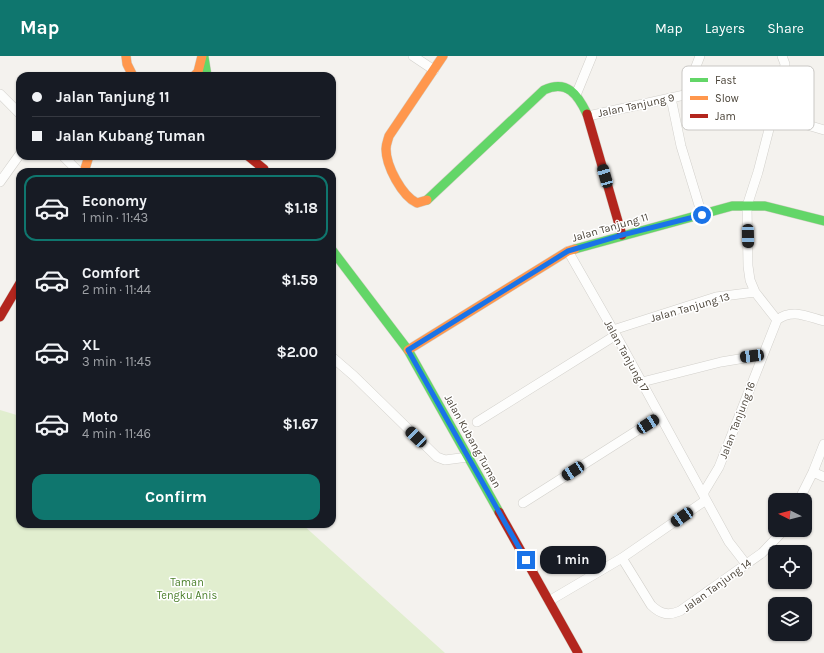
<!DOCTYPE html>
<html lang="en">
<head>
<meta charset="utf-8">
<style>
	:root { --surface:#171b24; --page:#20242c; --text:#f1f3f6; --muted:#9ea1a6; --line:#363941; --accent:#0f766e }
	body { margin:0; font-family:Karla,sans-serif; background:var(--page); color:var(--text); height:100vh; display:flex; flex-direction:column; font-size:15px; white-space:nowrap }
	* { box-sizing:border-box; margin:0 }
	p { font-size:13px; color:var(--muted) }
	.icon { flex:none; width:22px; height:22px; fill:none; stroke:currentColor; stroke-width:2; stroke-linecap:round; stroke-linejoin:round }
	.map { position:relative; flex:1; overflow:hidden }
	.details { position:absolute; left:16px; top:112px; width:320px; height:360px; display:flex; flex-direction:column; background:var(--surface); border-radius:12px; box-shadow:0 1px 3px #0004 }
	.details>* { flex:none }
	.hud { position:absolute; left:16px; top:16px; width:320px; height:88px; border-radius:12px; box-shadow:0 1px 3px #0004; display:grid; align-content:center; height:88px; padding:0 16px; background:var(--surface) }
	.needle { width:26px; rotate:276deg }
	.buttons { position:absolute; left:768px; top:437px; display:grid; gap:8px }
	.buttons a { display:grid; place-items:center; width:44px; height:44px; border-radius:8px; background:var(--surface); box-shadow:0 1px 3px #0004; font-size:20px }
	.end { position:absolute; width:18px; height:18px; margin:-9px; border:5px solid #1a73e8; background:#fff; box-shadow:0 0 0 2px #fff }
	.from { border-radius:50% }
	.bubble { position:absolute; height:28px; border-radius:12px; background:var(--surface); box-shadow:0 1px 3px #0004; font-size:13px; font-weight:700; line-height:28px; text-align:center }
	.car { position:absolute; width:12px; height:24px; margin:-12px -6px; border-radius:5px; box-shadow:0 0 3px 1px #0007; background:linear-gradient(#222 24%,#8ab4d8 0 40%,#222 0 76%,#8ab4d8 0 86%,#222 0) }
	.hud b { display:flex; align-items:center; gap:14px; height:38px; font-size:15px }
	.hud b+b { border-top:1px solid var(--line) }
	.hud i { width:10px; height:10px; background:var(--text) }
	ul { padding:7px 0 0; list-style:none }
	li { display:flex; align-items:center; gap:12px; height:66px; margin:0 8px 6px; padding:0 8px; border:2px solid transparent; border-radius:12px }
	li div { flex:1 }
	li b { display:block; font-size:15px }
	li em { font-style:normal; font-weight:700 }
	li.on { border-color:var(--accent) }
	li>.icon { width:36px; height:36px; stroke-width:1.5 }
	.action { display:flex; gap:8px; margin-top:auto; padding:8px 16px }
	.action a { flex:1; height:46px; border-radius:12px; background:var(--accent); color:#fff; font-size:16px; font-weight:700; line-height:46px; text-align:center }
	header { display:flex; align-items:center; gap:24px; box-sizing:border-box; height:56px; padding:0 20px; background:var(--accent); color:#fff }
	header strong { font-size:19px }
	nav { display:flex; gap:22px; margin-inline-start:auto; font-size:14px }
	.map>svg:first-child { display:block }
	.green { fill:#e1eecf }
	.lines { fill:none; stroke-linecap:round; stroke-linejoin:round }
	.street-casing { stroke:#d2d0cb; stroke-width:10 }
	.fast-casing { stroke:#d3cfc5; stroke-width:10 }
	.slow-casing { stroke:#d3cfc5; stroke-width:10 }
	.jam-casing { stroke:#d3cfc5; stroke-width:10 }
	.street { stroke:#fdfdfc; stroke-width:9 }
	.fast { stroke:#63d668; stroke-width:9 }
	.slow { stroke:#ff974d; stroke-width:9 }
	.jam { stroke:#b3261e; stroke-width:9 }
	.route { stroke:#1a73e8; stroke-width:5 }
	.labels { text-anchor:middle; stroke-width:3; stroke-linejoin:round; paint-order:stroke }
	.street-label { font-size:11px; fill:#4b4439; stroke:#fff }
	.park-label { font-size:11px; fill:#4a7f2a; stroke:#fff }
	.key { fill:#fff; stroke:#c9c7c4; stroke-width:1 }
	.key-label { font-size:11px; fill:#4b4439 }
</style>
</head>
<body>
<header>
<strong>Map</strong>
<nav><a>Map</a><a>Layers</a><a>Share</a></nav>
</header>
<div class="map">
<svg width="824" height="597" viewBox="0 0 824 597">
	<rect width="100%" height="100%" fill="#f4f2ee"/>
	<path class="green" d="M0 354 20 360V468H302L445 597H0Z"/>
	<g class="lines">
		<g class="street-casing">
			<path id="street" d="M413 0 434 14
				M0 38 20 58
				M576 39 592 0
				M685 39 700 0
				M671 42 681 90 702 159
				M588 60 689 38 708 40 727 45 824 74
				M63 100 79 116
				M0 126 20 98
				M568 195 616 279 729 486 746 508
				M777 264 755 236 750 224 748 210 747 150 758 116 784 15 785 8 782 0
				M613 274 716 241 755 236
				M332 301 354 320 437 401 445 404 468 401
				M642 326 721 306 763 299
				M477 366 616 279
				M813 416 824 421
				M704 441V436L719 411 777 264C792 252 808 261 824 265
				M799 444 813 416 824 388
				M523 447 660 360
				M622 502 651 549C660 558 668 560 680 555L762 497 784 474
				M549 545 622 502 706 444"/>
		</g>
		<g class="fast-casing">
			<path id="fast" d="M204 1 207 20
				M427 144 544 34C567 23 578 39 587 58
				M575 193 732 150H765L824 165
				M332 194 408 294 499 456"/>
		</g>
		<g class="slow-casing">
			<path id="slow" d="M126 0 127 8 133 20
				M194 20 198 16 202 0
				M84 116 89 100
				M427 144 417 147C402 140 386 110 386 93 386 88 388 84 389 80L443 0
				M408 294 568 195 575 193"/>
		</g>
		<g class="jam-casing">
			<path id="jam" d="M587 58 622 179
				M248 100 264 113
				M0 261 20 227
				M499 456 578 597"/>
		</g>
		<use href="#street" class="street"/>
		<use href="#fast" class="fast"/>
		<use href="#slow" class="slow"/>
		<use href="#jam" class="jam"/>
	</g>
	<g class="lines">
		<path class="route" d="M526 504 408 294 568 195 622 179 702 159"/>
	</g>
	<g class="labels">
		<g class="street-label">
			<text transform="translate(636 49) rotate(-12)" y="4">Jalan Tanjung 9</text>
			<text transform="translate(610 171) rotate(-16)" y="4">Jalan Tanjung 11</text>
			<text transform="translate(690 251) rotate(-16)" y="4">Jalan Tanjung 13</text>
			<text transform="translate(627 300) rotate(61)" y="4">Jalan Tanjung 17</text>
			<text transform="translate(737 364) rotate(-69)" y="4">Jalan Tanjung 16</text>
			<text transform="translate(473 385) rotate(61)" y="4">Jalan Kubang Tuman</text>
			<text transform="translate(717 529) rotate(-36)" y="4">Jalan Tanjung 14</text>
		</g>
		<g class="park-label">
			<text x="187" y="530">Taman<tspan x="187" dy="13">Tengku Anis</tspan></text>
		</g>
	</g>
	<rect x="682" y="10" width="132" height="64" rx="6" class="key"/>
	<rect x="690" y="22" width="18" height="4" fill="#63d668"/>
	<rect x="690" y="40" width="18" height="4" fill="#ff974d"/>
	<rect x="690" y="58" width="18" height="4" fill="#b3261e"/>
	<g class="key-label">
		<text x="715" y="28">Fast</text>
		<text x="715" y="46">Slow</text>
		<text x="715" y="64">Jam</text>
	</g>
</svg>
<div class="buttons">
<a><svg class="needle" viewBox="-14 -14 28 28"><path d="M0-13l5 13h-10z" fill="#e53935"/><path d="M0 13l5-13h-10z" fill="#9ea1a6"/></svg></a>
<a><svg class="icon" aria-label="locate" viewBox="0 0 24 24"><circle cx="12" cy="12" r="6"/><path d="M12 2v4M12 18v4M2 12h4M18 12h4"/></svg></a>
<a><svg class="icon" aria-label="layers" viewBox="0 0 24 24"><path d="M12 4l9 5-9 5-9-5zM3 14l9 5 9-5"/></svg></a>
</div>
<i class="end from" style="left:702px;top:159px"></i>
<i class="end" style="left:526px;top:504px"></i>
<div class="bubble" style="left:540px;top:490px;width:66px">1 min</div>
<i class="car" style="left:605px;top:120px;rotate:344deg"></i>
<i class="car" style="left:748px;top:180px;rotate:179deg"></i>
<i class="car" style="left:752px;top:300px;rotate:263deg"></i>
<i class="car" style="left:648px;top:368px;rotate:57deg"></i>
<i class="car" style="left:416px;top:381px;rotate:314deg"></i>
<i class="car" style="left:573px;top:415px;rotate:237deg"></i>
<i class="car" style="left:682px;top:461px;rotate:236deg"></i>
<div class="hud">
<b><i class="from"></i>Jalan Tanjung 11</b>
<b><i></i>Jalan Kubang Tuman</b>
</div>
<section class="details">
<ul>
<li class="on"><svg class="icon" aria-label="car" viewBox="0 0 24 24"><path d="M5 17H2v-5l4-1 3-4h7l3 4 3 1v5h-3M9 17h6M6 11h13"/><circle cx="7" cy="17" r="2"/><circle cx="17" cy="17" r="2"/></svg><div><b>Economy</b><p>1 min · 11:43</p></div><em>$1.18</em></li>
<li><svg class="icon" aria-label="car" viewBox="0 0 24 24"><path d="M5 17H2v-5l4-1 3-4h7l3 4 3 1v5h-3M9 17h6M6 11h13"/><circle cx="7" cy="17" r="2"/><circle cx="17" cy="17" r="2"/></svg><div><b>Comfort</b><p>2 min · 11:44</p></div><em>$1.59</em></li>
<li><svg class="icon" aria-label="car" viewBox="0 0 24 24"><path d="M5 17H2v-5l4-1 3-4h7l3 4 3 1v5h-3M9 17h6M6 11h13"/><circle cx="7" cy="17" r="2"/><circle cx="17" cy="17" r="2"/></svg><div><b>XL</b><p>3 min · 11:45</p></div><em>$2.00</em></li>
<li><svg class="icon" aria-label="car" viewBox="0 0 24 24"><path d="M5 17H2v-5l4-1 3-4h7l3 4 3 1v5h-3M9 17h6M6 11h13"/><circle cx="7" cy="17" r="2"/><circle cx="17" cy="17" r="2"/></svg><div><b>Moto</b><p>4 min · 11:46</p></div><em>$1.67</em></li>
</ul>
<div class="action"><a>Confirm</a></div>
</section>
</div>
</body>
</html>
